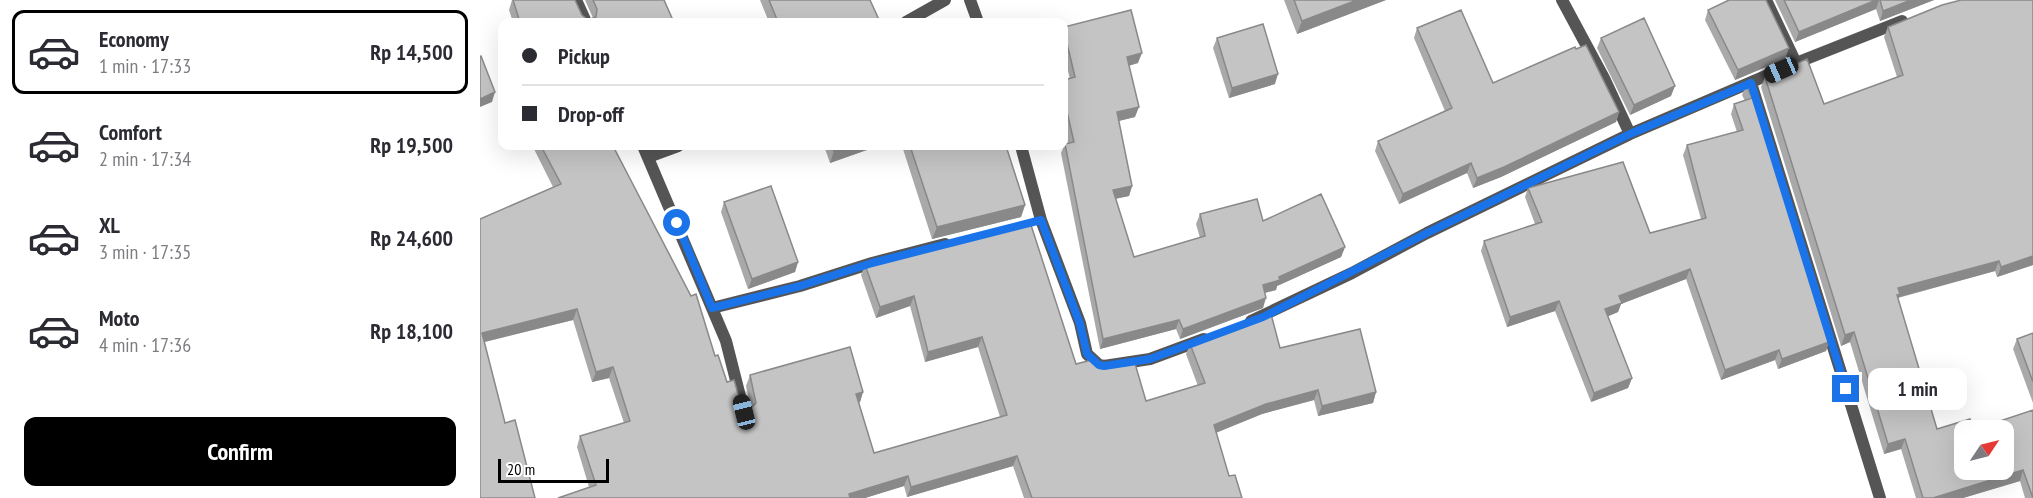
<!DOCTYPE html>
<html lang="en">
<head>
<meta charset="utf-8">
<style>
	:root { --surface:#fff; --page:#f2f2f3; --text:#2b2b33; --muted:#7c7c81; --line:#e1e1e2; --accent:#000 }
	body { margin:0; font-family:"PT Sans Narrow",sans-serif; background:var(--page); color:var(--text); height:100vh; display:flex; flex-direction:column; font-size:22px; white-space:nowrap }
	* { box-sizing:border-box; margin:0 }
	p { font-size:20px; color:var(--muted) }
	.icon { flex:none; width:33px; height:33px; fill:none; stroke:currentColor; stroke-width:2; stroke-linecap:round; stroke-linejoin:round }
	.map { position:relative; flex:1; overflow:hidden }
	.drawer { display:flex; flex-direction:column; background:var(--surface); width:480px }
	.drawer>* { flex:none }
	.guide { position:absolute; left:18px; top:18px; width:570px; height:132px; border-radius:12px; box-shadow:0 6px 24px #0002; display:grid; align-content:center; height:132px; padding:0 24px; background:var(--surface) }
	.needle { width:39px; rotate:55deg }
	.fabs { position:absolute; left:1474px; top:420px; display:grid; gap:12px }
	.fabs a { display:grid; place-items:center; width:60px; height:60px; border-radius:12px; background:var(--surface); box-shadow:0 6px 24px #0002; font-size:30px }
	.scale { position:absolute; left:18px; bottom:15px; width:111px; box-sizing:border-box; padding-left:6px; border:3px solid #000; border-top:0; font-size:16px; line-height:21px; white-space:nowrap; color:#000; -webkit-text-stroke:4px #fff; paint-order:stroke }
	.end { position:absolute; width:27px; height:27px; margin:-14px; border:8px solid #1a73e8; background:#fff; box-shadow:0 0 0 3px #fff }
	.from { border-radius:50% }
	.bubble { position:absolute; height:42px; border-radius:12px; background:var(--surface); box-shadow:0 6px 24px #0002; font-size:20px; font-weight:600; line-height:42px; text-align:center }
	.car { position:absolute; width:18px; height:36px; margin:-18px -9px; border-radius:8px; box-shadow:0 0 4px 2px #0007; background:linear-gradient(#222 24%,#8ab4d8 0 40%,#222 0 76%,#8ab4d8 0 86%,#222 0) }
	.guide b { display:flex; align-items:center; gap:21px; height:57px; font-size:22px }
	.guide b+b { border-top:2px solid var(--line) }
	.guide i { width:15px; height:15px; background:var(--text) }
	ul { padding:10px 0 0; list-style:none }
	li { display:flex; align-items:center; gap:18px; height:84px; margin:0 12px 9px; padding:0 12px; border:3px solid transparent; border-radius:12px }
	li div { flex:1 }
	li b { display:block; font-size:22px }
	li em { font-style:normal; font-weight:600 }
	li.on { border-color:var(--accent) }
	li>.icon { width:54px; height:54px; stroke-width:1.5 }
	.cta { display:flex; gap:12px; margin-top:auto; padding:12px 24px }
	.cta a { flex:1; height:69px; border-radius:12px; background:var(--accent); color:#fff; font-size:24px; font-weight:600; line-height:69px; text-align:center }
	main { display:flex; flex:1; min-height:0 }
	.map>svg:first-child { display:block }
	.lines { fill:none; stroke-linecap:round; stroke-linejoin:round }
	.minor { stroke:#555; stroke-width:12 }
	.wall { fill:#a9a9a9 }
	.shaded-wall { fill:#898989 }
	.building { fill:#c4c4c4; stroke:#898989; stroke-width:1.5; fill-rule:evenodd }
	.route { stroke:#1a73e8; stroke-width:8 }
</style>
</head>
<body>
<main>
<section class="drawer">
<ul>
<li class="on"><svg class="icon" aria-label="car" viewBox="0 0 24 24"><path d="M5 17H2v-5l4-1 3-4h7l3 4 3 1v5h-3M9 17h6M6 11h13"/><circle cx="7" cy="17" r="2"/><circle cx="17" cy="17" r="2"/></svg><div><b>Economy</b><p>1 min · 17:33</p></div><em>Rp 14,500</em></li>
<li><svg class="icon" aria-label="car" viewBox="0 0 24 24"><path d="M5 17H2v-5l4-1 3-4h7l3 4 3 1v5h-3M9 17h6M6 11h13"/><circle cx="7" cy="17" r="2"/><circle cx="17" cy="17" r="2"/></svg><div><b>Comfort</b><p>2 min · 17:34</p></div><em>Rp 19,500</em></li>
<li><svg class="icon" aria-label="car" viewBox="0 0 24 24"><path d="M5 17H2v-5l4-1 3-4h7l3 4 3 1v5h-3M9 17h6M6 11h13"/><circle cx="7" cy="17" r="2"/><circle cx="17" cy="17" r="2"/></svg><div><b>XL</b><p>3 min · 17:35</p></div><em>Rp 24,600</em></li>
<li><svg class="icon" aria-label="car" viewBox="0 0 24 24"><path d="M5 17H2v-5l4-1 3-4h7l3 4 3 1v5h-3M9 17h6M6 11h13"/><circle cx="7" cy="17" r="2"/><circle cx="17" cy="17" r="2"/></svg><div><b>Moto</b><p>4 min · 17:36</p></div><em>Rp 18,100</em></li>
</ul>
<div class="cta"><a>Confirm</a></div>
</section>
<div class="map">
<svg width="1553" height="498" viewBox="0 0 1553 498">
	<rect width="100%" height="100%" fill="#fff"/>
	<g class="lines">
		<path class="minor" d="M96 0 106 22
			M490 0 498 22
			M1082 0 1124 78 1150 134
			M1286 0 1316 63
			M426 22 465 0
			M1271 83 1400 498
			M163 146 246 341 264 412
			M541 146 561 220 600 323 607 354 619 365 624 366 670 359 724 339
			M168 157 198 146
			M232 308 320 286 392 263 465 244
			M771 321 872 273 947 233 1150 134 1316 63 1422 21"/>
	</g>
	<path class="wall" d="M32 0H95L102 15 108 20 113 18 105 0H184L192 18 190 22H33L29 10Z
		M280 0H390L400 22H289Z
		M804 0H906L817 34Z
		M1295 0H1454L1400 21 1396 9 1315 42Z
		M1228 10 1305 59 1255 80 1225 20Z
		M584 27 658 63 649 66 655 117 639 121 652 186 649 196 635 199 654 257 720 238 716 224 720 214 783 221 865 247 861 257 797 286 796 290 785 293 783 308 700 339 696 329 620 349 581 153 585 144 588 143 584 123V80L590 79 584 55Z
		M1408 27 1553 265 1517 277 1515 271 1418 298 1457 429 1493 430 1553 410V498H1545L1540 481 1483 498H1436L1421 449 1404 454 1370 342 1361 346 1281 87 1285 77 1344 104 1417 77 1404 37Z
		M937 28 1013 83 1139 112 1136 122 1021 177 993 188 987 173 919 204 895 151 898 141 965 111 934 38Z
		M737 38 795 84 749 98 733 48Z
		M1121 38 1191 96 1150 115 1117 48Z
		M1269 84 1349 342 1346 351 1298 369 1295 360 1241 380 1206 279 1141 304 1138 312 1128 316 1152 378 1148 388 1111 402 1075 311 1027 327 1001 251 1004 241 1055 224 1045 197 1048 188 1170 233 1221 219 1203 155 1207 145 1257 132 1251 114 1254 104 1265 101 1262 95 1266 85Z
		M54 146H133L247 382 262 408 270 409H271L266 386 270 375 383 392 380 402 379 403 394 453 520 417 498 347 445 362 430 306 396 318 381 275 385 265 596 364 666 401 718 386 706 354 710 344 800 348 896 392 893 403 838 416 834 400 782 414 736 433 749 476 762 498H544L533 466 427 497 424 486 385 498H78L109 487 97 447 100 436 144 423 129 378 112 382 93 320 5 342 0 498V219L73 187 53 147Z
		M344 146H398L350 163Z
		M422 146H526L545 205 541 217 452 239Z
		M244 202 318 262 315 272 268 289 241 212Z
		M1553 333V403L1533 349 1537 339Z"/>
	<path class="shaded-wall" d="M877 0H906L817 34 822 21Z
		M1396 0H1399L1396 9 1315 42 1319 32Z
		M1431 0H1454L1400 21 1403 11Z
		M1309 48 1305 59 1255 80 1258 70Z
		M662 53 658 63 643 67 647 57Z
		M798 74 795 84 749 98 752 88Z
		M1195 86 1191 96 1150 115 1154 105Z
		M15 92 12 102 0 107V99Z
		M659 107 655 117 634 122 637 112Z
		M1139 112 1136 122 1021 177 993 188 997 178Z
		M369 146H398L350 163 354 151Z
		M991 163 987 173 919 204 923 194Z
		M652 186 649 196 629 200 633 190Z
		M545 205 541 217 452 239 457 227Z
		M865 247 861 257 797 286 796 290 779 294 783 285Z
		M1553 256V265L1517 277 1521 267Z
		M1519 261 1515 271 1416 298 1418 288Z
		M318 262 315 272 268 289 272 279Z
		M1210 269 1206 279 1141 304 1138 312 1122 319 1125 309 1139 296Z
		M434 296 430 306 396 318 400 307Z
		M786 298 783 308 700 339 703 329Z
		M1079 301 1075 311 1027 327 1030 317Z
		M97 309 93 320 0 343 2 333Z
		M699 320 696 329 620 349 623 339Z
		M1374 332 1370 342 1361 346 1365 335Z
		M502 337 498 347 445 362 448 352Z
		M1349 342 1346 351 1298 369 1302 359Z
		M1299 350 1295 360 1241 380 1245 370Z
		M133 367 129 378 112 382 116 372Z
		M1152 378 1148 388 1111 402 1114 393Z
		M838 390 834 400 782 414 730 435 734 425 786 404Z
		M383 392 380 402 372 404 376 394Z
		M896 392 893 403 838 416 842 406Z
		M1425 439 1421 449 1404 454 1408 444Z
		M537 456 533 466 427 497 431 487Z
		M1543 470 1540 481 1483 498H1453Z
		M428 476 424 486 385 498H367L369 494Z"/>
	<path class="building" d="M33 0H95L102 15 108 20 116 17 117 9 113 0H184L192 18 187 20V22H40Z
		M289 0H390L400 22H298Z
		M814 0H877L822 21Z
		M1249 0H1286L1309 48 1258 70 1228 10Z
		M1304 0H1396L1319 32Z
		M1400 0H1431L1403 11Z
		M1481 0H1553V256L1521 267 1519 261 1418 288 1420 294 1417 295 1457 429 1490 419 1493 430 1553 410V498L1543 470 1453 498H1443L1425 439 1408 444 1374 332 1365 335 1285 77 1327 59 1344 104 1423 75 1408 27 1462 5ZM1485 430H1524V470H1485Z
		M651 10 662 53 647 57 659 107 637 112 652 186 633 190 654 257 725 236 720 214 777 199 783 221 841 194 865 247 799 277 800 280 783 285 786 298 703 329 699 320 623 339 585 144 594 142 584 99V80L595 77 584 31V27Z
		M981 10 1013 83 1095 47 1096 49 1106 45 1139 112 1024 167 997 178 991 163 923 194 898 141 972 108 937 28Z
		M1164 18 1195 86 1154 105 1121 38Z
		M783 24 798 74 752 88 737 38Z
		M1 56 15 92 0 99V57Z
		M1269 84 1349 342 1302 359 1299 350 1245 370 1210 269 1139 296 1142 303 1125 309 1152 378 1114 393 1079 301 1030 317 1004 241 1062 222 1048 188 1143 162 1170 233 1226 218 1207 145 1263 130 1254 104 1272 98 1266 85Z
		M61 146H133L211 296 216 294 235 356 238 355 247 382 254 380 262 408 270 409 276 403 270 375 370 347 383 392 376 394 394 453 527 415 502 337 448 352 434 296 400 307 385 265 550 222 596 364 615 359 621 363 629 364 654 360 666 401 725 383 710 344 791 314 800 348 880 329 896 392 842 406 838 390 786 404 734 425 749 476 755 475 762 498H552L537 456 431 487 428 476 369 494 370 498H78L116 485 100 436 150 421 133 367 116 372 97 309 2 333 25 423 35 420 55 498H0V219L81 184Z
		M352 146H369L354 151Z
		M430 146H526L545 205 457 227Z
		M291 186 318 262 272 279 244 202Z
		M1553 333V382L1537 339Z"/>
	<g class="lines">
		<path class="route" d="M197 223 232 308 320 286 392 263 561 220 600 324 607 354 619 365 624 366 670 359 783 317 947 233 1150 134 1271 83 1366 389"/>
	</g>
</svg>
<div class="fabs">
<a><svg class="needle" viewBox="-14 -14 28 28"><path d="M0-13l5 13h-10z" fill="#e53935"/><path d="M0 13l5-13h-10z" fill="#7c7c81"/></svg></a>
</div>
<div class="scale">20 m</div>
<i class="end from" style="left:197px;top:223px"></i>
<i class="end" style="left:1366px;top:389px"></i>
<div class="bubble" style="left:1388px;top:368px;width:99px">1 min</div>
<i class="car" style="left:1301px;top:70px;rotate:246deg"></i>
<i class="car" style="left:264px;top:412px;rotate:346deg"></i>
<div class="guide">
<b><i class="from"></i>Pickup</b>
<b><i></i>Drop-off</b>
</div>
</div>
</main>
</body>
</html>
